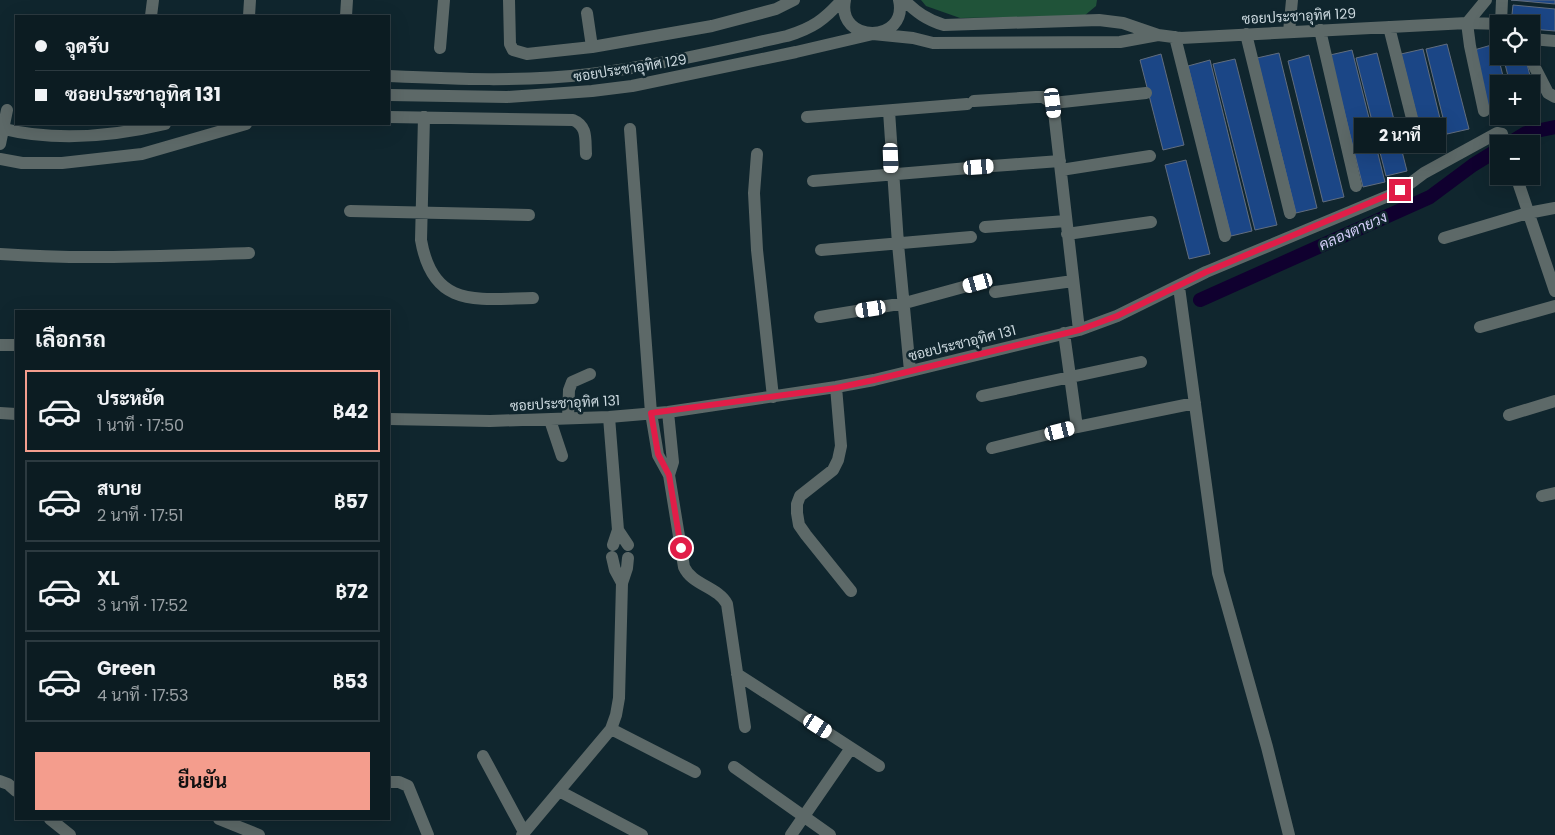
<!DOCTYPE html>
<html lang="th">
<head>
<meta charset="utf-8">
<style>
	:root { --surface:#0c1c22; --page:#15252a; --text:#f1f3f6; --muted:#9aa1a5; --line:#2c3a40; --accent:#f49d8d }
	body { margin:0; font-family:Poppins,Sarabun,sans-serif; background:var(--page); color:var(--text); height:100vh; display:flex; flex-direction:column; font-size:19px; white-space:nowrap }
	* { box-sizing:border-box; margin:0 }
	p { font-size:16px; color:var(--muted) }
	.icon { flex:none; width:28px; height:28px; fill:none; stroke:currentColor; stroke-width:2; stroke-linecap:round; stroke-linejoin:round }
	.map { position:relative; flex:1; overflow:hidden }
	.drawer { position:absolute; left:15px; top:310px; width:375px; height:510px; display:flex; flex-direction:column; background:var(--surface); border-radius:0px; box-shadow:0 5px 20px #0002,0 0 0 1px var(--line) }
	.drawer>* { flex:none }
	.banner { position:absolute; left:15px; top:15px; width:375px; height:110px; border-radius:0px; box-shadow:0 5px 20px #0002,0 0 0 1px var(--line); display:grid; align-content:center; height:110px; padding:0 20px; background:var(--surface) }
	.controls { position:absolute; left:1490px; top:15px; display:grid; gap:10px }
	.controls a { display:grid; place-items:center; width:50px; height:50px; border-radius:0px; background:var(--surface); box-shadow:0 5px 20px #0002,0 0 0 1px var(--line); font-size:25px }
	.end { position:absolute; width:22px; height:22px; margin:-11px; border:6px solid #e11d48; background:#fff; box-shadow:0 0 0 2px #fff }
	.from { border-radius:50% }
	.bubble { position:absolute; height:35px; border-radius:0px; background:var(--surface); box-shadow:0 5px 20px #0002,0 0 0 1px var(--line); font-size:16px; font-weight:700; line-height:35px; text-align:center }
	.car { position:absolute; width:15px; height:30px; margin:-15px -8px; border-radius:6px; box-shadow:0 0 4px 1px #0007; background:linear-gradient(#fff 24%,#345 0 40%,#fff 0 76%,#345 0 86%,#fff 0) }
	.banner b { display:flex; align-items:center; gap:18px; height:48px; font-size:19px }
	.banner b+b { border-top:1px solid var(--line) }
	.banner i { width:12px; height:12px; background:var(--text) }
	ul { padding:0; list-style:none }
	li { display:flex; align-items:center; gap:15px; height:82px; margin:0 10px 8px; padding:0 10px; border:2px solid var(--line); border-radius:0px }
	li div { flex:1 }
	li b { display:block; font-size:19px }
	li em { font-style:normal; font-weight:700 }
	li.selected { border-color:var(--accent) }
	li>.icon { width:45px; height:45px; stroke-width:1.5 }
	h2 { padding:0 20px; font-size:22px; line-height:60px }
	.primary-button { display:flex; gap:10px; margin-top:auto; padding:10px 20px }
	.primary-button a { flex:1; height:58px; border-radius:0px; background:var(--accent); color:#111; font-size:20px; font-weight:700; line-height:58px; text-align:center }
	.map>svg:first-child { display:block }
	.green { fill:#205339 }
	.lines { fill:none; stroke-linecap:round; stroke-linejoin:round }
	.canal { stroke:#10002f; stroke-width:14 }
	.building { fill:#1b4686; stroke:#616d7e }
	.minor { stroke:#5d6968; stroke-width:12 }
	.route { stroke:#e11d48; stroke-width:6 }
	.labels { text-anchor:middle; stroke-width:5; stroke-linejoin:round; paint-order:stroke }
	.street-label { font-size:14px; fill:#ccd9df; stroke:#10262e }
	.water-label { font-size:15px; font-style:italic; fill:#d3cdf8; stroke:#10262e }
</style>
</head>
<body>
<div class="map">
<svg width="1555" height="835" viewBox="0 0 1555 835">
	<rect width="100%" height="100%" fill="#10262e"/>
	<path class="green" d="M921 0H1097L1096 6 1084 16 960 18 926 6Z"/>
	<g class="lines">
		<path class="canal" d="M1508 144 1526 133 1555 127
			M1200 300 1430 197 1473 165 1499 149"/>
	</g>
	<path class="building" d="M1511 0H1555V4Z
		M1513 5 1555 9V31L1531 29V24H1511Z
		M1447 44 1469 129 1447 134 1426 49Z
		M1495 44 1505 84H1499V111L1490 114 1474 50Z
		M1423 49 1446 143 1425 149 1401 54Z
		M1352 50 1385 182 1363 187 1330 55Z
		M1279 53 1317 208 1296 213 1257 58Z
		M1377 53 1407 171 1386 176 1356 58Z
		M1161 54 1184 145 1163 150 1140 60Z
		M1309 55 1344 197 1323 202 1288 61Z
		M1503 56H1525L1539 111 1531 113V84H1510Z
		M1235 59 1277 225 1255 230 1213 64Z
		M1210 60 1252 231 1231 236 1188 66Z
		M1186 160 1210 254 1189 259 1165 165Z"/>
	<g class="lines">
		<path class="minor" d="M509 0 510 44 513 50 527 54 592 47 712 26 776 9 794 0
			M845 0C836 44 909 44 899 0
			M904 0C916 12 927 20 944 25L1099 20 1123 23 1158 35 1181 38 1467 23 1502 24
			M587 13 592 47
			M151 16 153 0
			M249 16 250 0
			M346 16 347 0
			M1501 23 1502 0
			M1389 27 1419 146
			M1320 30 1356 186
			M1289 32 1292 0
			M1246 34 1290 213
			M1175 37 1225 236
			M1531 39 1555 41
			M440 48 444 0
			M1529 56 1548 93 1555 97
			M389 76C455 79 523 82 590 74 656 66 722 50 787 36 813 28 824 20 842 0
			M389 95 507 97 592 91 632 86 796 52 873 34 913 38 933 43 1120 42 1158 35
			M974 101 1036 97H1043L1053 103 1146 93
			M1053 103 1079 330
			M889 111 898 244 910 371
			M1484 111 1470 46 1467 23 1486 0
			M389 117 573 120C588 126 585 140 586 154
			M424 117 421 240C433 309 477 299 533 298
			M807 117 967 104
			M0 128C55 142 111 137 165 124
			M630 129 651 413 658 455 669 475 684 567C692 585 718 587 727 604L745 727
			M0 144 7 110
			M757 154 754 193 757 250 773 397
			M0 159 22 163H62L142 154 246 124
			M979 167 1060 161
			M1061 170 1150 156
			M1516 176 1555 291
			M813 181 969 168
			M350 211 529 215
			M985 227 1066 221
			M1067 234 1151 222
			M1444 238 1528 213 1555 208
			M821 250 971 237
			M0 254C83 260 166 256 249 253
			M1179 287 1218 573 1267 747 1289 835
			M995 292 1073 281
			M820 317 905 303 978 283
			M1480 327 1555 306
			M1064 333 1077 427
			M0 345H16
			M836 387 841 446 838 460 833 470 800 496 797 504V513L799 525 806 535 851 591
			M982 396 1141 362
			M668 412 673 462 669 475
			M0 413 16 414
			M1509 415 1555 401
			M609 417 618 530 613 545
			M568 418 569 390 572 382 590 374
			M389 419 490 421 609 417 668 412 836 387 874 380 1079 330 1117 316 1206 272 1400 191 1424 173 1497 133 1502 134 1505 144
			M550 420 562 456
			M992 448 1077 427 1195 403
			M1542 496 1555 493
			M618 530 628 545
			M612 557 615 570 622 583
			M737 674 879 766
			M611 729 695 772
			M483 756 524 832
			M734 767 830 835
			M0 781 8 784 16 791
			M389 782H399L408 786 428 835
			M559 791 642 835
			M50 819 70 835
			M219 819 259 835
			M522 835 611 729 616 715 619 698 622 583 627 568 628 558
			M791 835 851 748"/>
	</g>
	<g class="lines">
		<path class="route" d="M681 548 669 475 658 454 651 413 836 388 874 380 1079 330 1117 316 1206 272 1400 190"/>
	</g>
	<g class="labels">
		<g class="street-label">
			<text transform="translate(1299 16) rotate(-3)" y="5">ซอยประชาอุทิศ 129</text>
			<text transform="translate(630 68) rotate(-9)" y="5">ซอยประชาอุทิศ 129</text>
			<text transform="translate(962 343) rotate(-14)" y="5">ซอยประชาอุทิศ 131</text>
			<text transform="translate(565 403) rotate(-3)" y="5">ซอยประชาอุทิศ 131</text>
		</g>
		<g class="water-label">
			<text transform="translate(1353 231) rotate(-24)" y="5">คลองตายวง</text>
		</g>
	</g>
</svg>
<div class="controls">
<a><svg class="icon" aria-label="locate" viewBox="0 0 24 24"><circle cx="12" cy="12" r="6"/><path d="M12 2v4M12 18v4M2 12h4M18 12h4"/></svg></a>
<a>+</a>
<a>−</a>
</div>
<i class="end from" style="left:681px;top:548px"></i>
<i class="end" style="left:1400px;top:190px"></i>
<div class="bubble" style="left:1354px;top:118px;width:92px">2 นาที</div>
<i class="car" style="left:1053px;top:103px;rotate:173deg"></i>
<i class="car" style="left:891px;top:158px;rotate:178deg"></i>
<i class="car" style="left:979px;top:167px;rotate:86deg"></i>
<i class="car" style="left:978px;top:283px;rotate:254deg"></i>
<i class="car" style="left:871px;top:309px;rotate:261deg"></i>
<i class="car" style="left:1060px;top:431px;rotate:76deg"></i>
<i class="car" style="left:818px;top:726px;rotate:123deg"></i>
<div class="banner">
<b><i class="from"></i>จุดรับ</b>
<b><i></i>ซอยประชาอุทิศ 131</b>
</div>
<section class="drawer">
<h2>เลือกรถ</h2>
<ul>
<li class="selected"><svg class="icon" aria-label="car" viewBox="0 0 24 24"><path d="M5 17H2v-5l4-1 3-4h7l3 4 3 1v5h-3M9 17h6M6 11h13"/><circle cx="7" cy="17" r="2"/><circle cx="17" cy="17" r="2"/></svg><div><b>ประหยัด</b><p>1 นาที · 17:50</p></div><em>฿42</em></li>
<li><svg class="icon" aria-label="car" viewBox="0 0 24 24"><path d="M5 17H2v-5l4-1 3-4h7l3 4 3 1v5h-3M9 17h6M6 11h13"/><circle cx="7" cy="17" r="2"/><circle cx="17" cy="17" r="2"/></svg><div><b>สบาย</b><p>2 นาที · 17:51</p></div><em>฿57</em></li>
<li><svg class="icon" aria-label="car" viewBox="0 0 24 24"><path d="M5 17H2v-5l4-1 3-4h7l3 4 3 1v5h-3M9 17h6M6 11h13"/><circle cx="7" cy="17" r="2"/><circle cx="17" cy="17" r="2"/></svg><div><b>XL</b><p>3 นาที · 17:52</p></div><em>฿72</em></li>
<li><svg class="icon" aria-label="car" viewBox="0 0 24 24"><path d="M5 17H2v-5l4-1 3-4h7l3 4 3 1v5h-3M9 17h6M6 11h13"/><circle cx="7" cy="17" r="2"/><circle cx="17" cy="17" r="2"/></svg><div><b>Green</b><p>4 นาที · 17:53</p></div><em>฿53</em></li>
</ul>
<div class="primary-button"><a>ยืนยัน</a></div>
</section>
</div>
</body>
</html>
